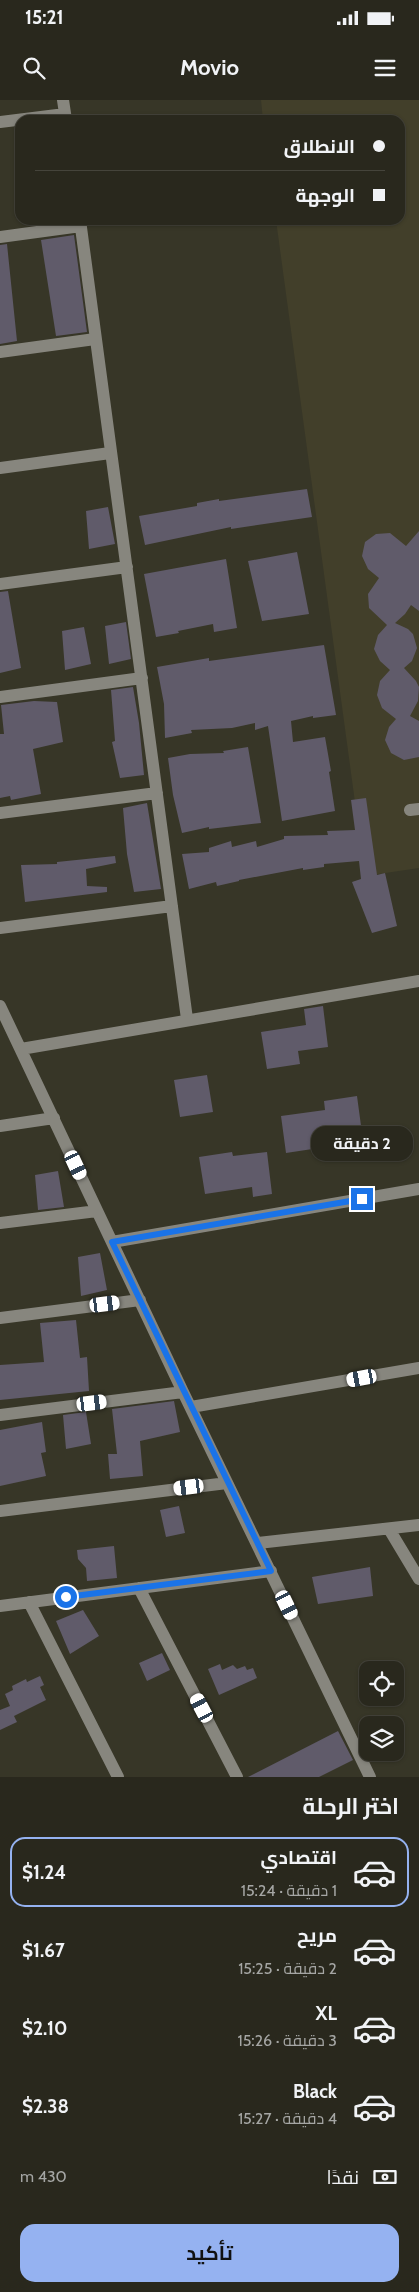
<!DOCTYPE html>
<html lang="ar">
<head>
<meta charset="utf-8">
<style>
	:root { --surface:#29281d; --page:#35342a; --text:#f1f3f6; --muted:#a5a6a4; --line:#45443b; --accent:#95b2f1 }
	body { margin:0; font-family:Cabin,Cairo,sans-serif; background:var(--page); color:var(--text); direction:rtl; height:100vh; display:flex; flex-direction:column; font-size:19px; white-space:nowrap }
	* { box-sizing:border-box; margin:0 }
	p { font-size:16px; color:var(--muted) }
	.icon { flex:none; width:28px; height:28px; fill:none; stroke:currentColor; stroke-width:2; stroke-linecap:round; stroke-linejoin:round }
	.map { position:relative; height:1677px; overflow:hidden; direction:ltr }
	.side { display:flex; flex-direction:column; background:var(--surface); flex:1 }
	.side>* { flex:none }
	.guide { position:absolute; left:15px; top:15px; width:390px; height:110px; border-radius:15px; box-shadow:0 1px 4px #0004,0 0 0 1px var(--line); direction:rtl; display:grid; align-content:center; height:110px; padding:0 20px; background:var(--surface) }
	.tools { position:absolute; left:359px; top:1561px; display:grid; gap:10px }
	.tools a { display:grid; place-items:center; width:45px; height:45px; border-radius:10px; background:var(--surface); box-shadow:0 1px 4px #0004,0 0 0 1px var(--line); font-size:25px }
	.end { position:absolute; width:22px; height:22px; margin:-11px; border:6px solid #1a73e8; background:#fff; box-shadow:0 0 0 2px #fff }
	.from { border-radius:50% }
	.bubble { position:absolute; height:35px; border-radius:15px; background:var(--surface); box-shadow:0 1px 4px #0004,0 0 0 1px var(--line); font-size:16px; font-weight:700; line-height:35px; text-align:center; direction:rtl }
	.car { position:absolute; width:15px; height:30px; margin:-15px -8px; border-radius:6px; box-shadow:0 0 4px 1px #0007; background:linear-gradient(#fff 24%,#345 0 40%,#fff 0 76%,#345 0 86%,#fff 0) }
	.guide b { display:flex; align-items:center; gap:18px; height:48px; font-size:19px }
	.guide b+b { border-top:1px solid var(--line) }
	.guide i { width:12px; height:12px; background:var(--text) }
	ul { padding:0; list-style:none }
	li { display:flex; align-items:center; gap:15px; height:70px; margin:0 10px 8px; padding:0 10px; border:2px solid transparent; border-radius:15px }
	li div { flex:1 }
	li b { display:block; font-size:19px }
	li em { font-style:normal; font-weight:700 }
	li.current { border-color:var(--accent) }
	li>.icon { width:45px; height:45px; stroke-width:1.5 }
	h2 { padding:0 20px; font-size:22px; line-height:60px }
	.pay { display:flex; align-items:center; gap:12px; height:55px; padding:0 20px; font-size:19px }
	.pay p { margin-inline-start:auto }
	.button { display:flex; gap:10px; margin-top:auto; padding:10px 20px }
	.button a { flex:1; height:58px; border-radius:15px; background:var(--accent); color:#111; font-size:20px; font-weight:700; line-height:58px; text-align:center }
	.status { display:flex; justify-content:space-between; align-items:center; height:35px; padding:0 25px; background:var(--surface); direction:ltr }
	.status svg { height:14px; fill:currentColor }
	header { display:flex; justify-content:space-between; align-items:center; height:65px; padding:0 20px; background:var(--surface); font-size:22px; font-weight:700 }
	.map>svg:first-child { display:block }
	.built { fill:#423f2a }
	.building { fill:#605b6a }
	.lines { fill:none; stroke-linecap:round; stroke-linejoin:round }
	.minor { stroke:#87867e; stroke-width:12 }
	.route { stroke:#1a73e8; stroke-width:6 }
</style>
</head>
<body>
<div class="status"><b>15:21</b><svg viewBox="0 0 49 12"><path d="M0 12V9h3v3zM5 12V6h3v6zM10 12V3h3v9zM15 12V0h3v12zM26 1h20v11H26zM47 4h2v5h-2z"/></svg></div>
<header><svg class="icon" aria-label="menu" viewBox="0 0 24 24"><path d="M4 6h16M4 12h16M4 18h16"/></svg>Movio<svg class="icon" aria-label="search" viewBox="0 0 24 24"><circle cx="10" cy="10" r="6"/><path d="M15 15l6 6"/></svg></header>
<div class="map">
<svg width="419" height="1677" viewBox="0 0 419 1677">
	<rect width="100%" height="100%" fill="#373627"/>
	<path class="built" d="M261 0H419V768L365 776 276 120H400V20H263Z"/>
	<path class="building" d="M74 135 87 232 56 236 41 140Z
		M7 144 17 241 0 244V145Z
		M307 389 312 417 231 429V427L145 445 139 416 197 406V403L219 399V401Z
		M108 407 115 444 89 449 86 411Z
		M419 431V511L411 505 405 514 395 523 408 529 413 534 417 548 412 561 404 568 416 581 419 587 418 601 410 616 419 621V657L404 660 391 653 385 640 389 627 396 619 382 608 377 595 380 581 390 570 380 561 374 549 378 535 387 525 369 508 368 494 379 478 368 469 362 456 365 442 376 434 390 433 406 446Z
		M297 452 309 514 262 521 248 461Z
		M226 459 237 528 214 532 213 524 178 531 179 533 156 537 144 474Z
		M8 491 21 568 0 573V492Z
		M126 522 131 559 109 564 105 526Z
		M84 527 91 564 65 570 62 531Z
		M324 545 336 615 313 618V616L291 621 293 642 325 637 331 671 329 672 335 711 282 721 268 626 255 630V623L232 628 191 630 192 633 165 638 164 604 157 567 209 558V561Z
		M133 587 139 623 144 675 120 678 112 642 115 641 111 590Z
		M34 601 57 602 63 642 33 649 41 694 11 700 10 696 0 698V634H4L1 605Z
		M248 647 261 723 209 729V727L182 733 173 695 168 658 190 654 224 653 223 651Z
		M366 698 377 775 385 773 397 826 372 833 352 782 361 779 359 761 324 764V767L303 770V768L239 780V781L217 786 216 782 189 789 182 754 209 752V748L231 741 232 747 256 741 257 747 284 739V736L328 735 327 731 355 730 351 700Z
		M147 703 161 789 134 792 127 754 123 708Z
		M115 756 116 763 86 769 87 786 107 787V792L25 802 21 765 57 764V762Z
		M323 906 328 947 298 951 300 964 267 969 261 932 306 925 304 909Z
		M207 975 213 1012 180 1017 174 980Z
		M357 996 362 1033 318 1040 319 1048 286 1053 281 1016 325 1010 324 1001Z
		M232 1052 233 1056 267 1052 272 1094 253 1097 252 1087 205 1094 199 1057Z
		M58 1071 64 1107 38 1110 35 1075Z
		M100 1153 107 1190 81 1196 78 1157Z
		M76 1220 80 1258 87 1257 89 1291 0 1300V1265L44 1262 40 1223Z
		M174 1301 180 1332 140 1341 143 1376 110 1379 108 1354H117L112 1309Z
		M86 1312 91 1344 66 1349 63 1315Z
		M42 1322 46 1352 41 1353 46 1376 0 1386V1330Z
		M179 1406 185 1433 166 1437 160 1410Z
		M114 1446 117 1478 87 1481 86 1468 78 1459 77 1450Z
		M370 1467 373 1496 318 1504 312 1477Z
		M83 1510 99 1536 70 1554 56 1521Z
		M162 1553 170 1570 147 1581 139 1563Z
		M220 1564 222 1570 233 1565 237 1569 245 1566 247 1570 253 1568 257 1578 219 1595 208 1569Z
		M40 1576 44 1585 40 1587 46 1600 14 1616 17 1622 0 1630V1610L10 1606 5 1594 13 1590 12 1586 26 1579 27 1582Z
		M338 1631 353 1660 319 1677H248Z"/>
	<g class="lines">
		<path class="minor" d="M63 0 66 20
			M0 22 65 14
			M80 120 187 919
			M0 137 81 126
			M0 252 95 239
			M0 368 110 353
			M0 484 127 467
			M0 597 142 578
			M410 710 419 709
			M0 713 157 693
			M0 828 172 806
			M0 906 183 1292 370 1677
			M21 949 419 881
			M0 1026 54 1018
			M0 1123 97 1111
			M112 1142 419 1089
			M0 1218 140 1200
			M191 1307 419 1268
			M0 1315 183 1292
			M0 1411 227 1383
			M389 1429 419 1479
			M258 1443 419 1425
			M139 1488 237 1677
			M29 1502 118 1677
			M0 1506 271 1471"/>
	</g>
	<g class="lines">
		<path class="route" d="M66 1497 271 1471 112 1142 362 1099"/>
	</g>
</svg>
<div class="tools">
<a><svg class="icon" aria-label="locate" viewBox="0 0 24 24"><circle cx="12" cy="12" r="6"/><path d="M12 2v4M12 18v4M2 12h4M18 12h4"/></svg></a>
<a><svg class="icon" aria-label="layers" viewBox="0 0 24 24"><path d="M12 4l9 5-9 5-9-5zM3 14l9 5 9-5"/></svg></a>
</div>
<i class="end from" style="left:66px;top:1497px"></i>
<i class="end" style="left:362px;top:1099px"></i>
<div class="bubble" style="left:311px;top:1026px;width:102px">2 دقيقة</div>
<i class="car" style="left:76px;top:1065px;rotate:155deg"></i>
<i class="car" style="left:105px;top:1204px;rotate:83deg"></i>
<i class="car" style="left:362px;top:1278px;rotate:260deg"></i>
<i class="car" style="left:92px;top:1303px;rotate:83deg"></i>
<i class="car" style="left:189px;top:1387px;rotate:263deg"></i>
<i class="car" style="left:287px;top:1505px;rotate:154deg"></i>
<i class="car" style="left:202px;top:1608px;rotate:332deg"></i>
<div class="guide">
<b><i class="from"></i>الانطلاق</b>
<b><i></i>الوجهة</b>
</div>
</div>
<section class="side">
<h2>اختر الرحلة</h2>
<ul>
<li class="current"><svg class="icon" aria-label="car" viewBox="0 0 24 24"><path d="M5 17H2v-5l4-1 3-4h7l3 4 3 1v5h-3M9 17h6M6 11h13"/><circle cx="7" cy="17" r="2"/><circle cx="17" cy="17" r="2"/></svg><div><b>اقتصادي</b><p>1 دقيقة · 15:24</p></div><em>$1.24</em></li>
<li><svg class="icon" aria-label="car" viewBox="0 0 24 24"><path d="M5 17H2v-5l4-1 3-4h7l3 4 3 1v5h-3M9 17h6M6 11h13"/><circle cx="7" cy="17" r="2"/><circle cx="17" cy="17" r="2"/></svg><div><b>مريح</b><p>2 دقيقة · 15:25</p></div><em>$1.67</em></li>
<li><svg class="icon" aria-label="car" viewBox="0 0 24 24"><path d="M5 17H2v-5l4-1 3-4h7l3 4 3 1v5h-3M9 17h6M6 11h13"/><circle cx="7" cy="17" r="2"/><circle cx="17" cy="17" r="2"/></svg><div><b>XL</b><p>3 دقيقة · 15:26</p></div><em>$2.10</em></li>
<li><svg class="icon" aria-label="car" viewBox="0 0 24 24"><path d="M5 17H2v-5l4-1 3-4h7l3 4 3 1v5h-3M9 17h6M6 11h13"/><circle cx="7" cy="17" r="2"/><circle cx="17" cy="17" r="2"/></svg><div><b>Black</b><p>4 دقيقة · 15:27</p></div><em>$2.38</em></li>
</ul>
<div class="pay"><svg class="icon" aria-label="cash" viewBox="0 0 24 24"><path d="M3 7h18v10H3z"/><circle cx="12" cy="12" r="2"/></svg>نقدًا<p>430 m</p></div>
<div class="button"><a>تأكيد</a></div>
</section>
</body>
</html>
